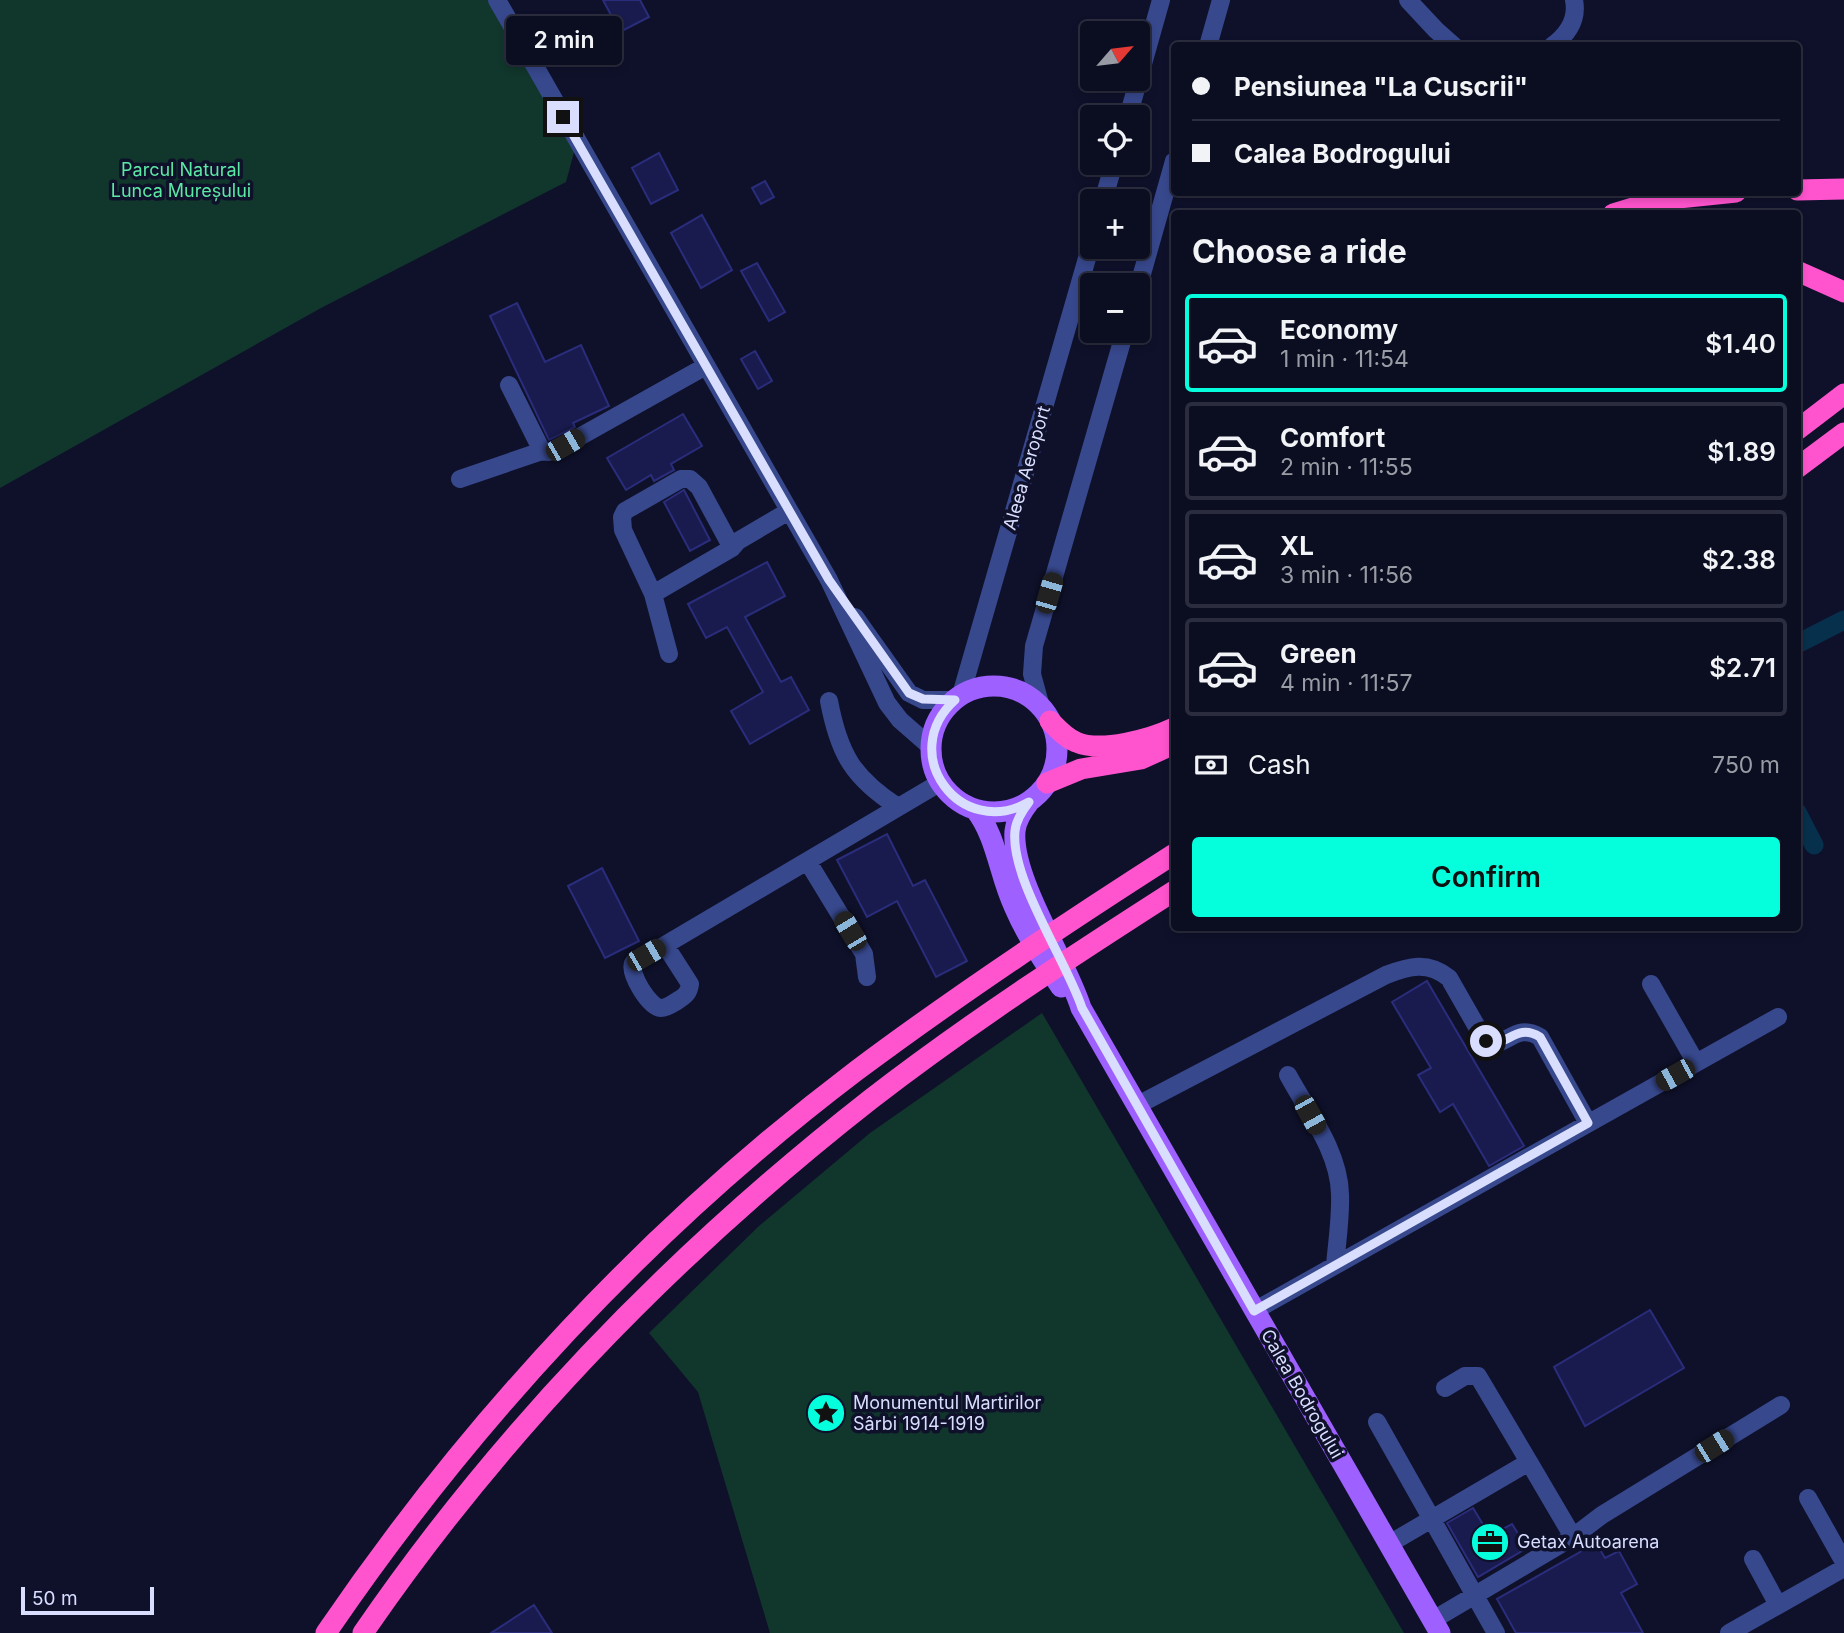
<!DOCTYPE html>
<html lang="en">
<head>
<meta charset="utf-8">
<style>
	:root { --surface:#0b0d20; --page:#191b2d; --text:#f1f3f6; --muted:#9a9ca5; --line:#2b2d3e; --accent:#05ffdd }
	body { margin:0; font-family:Inter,sans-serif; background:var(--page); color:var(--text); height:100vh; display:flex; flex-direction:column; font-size:26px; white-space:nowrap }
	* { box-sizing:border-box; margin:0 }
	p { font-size:23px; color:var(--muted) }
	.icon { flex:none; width:38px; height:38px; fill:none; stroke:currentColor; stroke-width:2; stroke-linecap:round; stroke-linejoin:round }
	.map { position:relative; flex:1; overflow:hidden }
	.side { position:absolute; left:1171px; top:210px; width:630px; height:721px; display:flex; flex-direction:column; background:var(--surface); border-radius:7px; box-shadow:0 4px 10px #0003,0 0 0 2px var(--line) }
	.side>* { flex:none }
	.top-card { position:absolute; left:1171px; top:42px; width:630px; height:154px; border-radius:7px; box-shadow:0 4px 10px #0003,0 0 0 2px var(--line); display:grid; align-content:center; height:154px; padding:0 21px; background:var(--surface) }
	.needle { width:46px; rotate:62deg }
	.fabs { position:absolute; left:1080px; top:21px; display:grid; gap:14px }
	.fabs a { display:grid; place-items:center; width:70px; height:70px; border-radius:7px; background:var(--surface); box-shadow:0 4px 10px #0003,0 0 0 2px var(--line); font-size:35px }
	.scale { position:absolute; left:21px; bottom:18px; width:133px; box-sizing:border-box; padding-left:7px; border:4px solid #d9deff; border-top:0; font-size:19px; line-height:24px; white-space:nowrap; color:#d9deff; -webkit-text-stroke:5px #0f112b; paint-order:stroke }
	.end { position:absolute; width:32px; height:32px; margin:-16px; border:9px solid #d9deff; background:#111; box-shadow:0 0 0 4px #111 }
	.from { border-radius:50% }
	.bubble { position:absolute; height:49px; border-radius:7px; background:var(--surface); box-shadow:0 4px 10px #0003,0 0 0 2px var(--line); font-size:23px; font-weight:600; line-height:49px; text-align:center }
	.car { position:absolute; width:21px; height:42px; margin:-21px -10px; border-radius:9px; box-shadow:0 0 5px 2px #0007; background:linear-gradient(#222 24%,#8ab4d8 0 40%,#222 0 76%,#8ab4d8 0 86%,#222 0) }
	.top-card b { display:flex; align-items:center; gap:24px; height:66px; font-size:26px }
	.top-card b+b { border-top:2px solid var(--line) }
	.top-card i { width:18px; height:18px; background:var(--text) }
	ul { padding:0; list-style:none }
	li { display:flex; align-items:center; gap:21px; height:98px; margin:0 14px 10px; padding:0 7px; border:4px solid var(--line); border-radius:7px }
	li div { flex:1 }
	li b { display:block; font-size:26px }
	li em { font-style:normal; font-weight:600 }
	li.current { border-color:var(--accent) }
	li>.icon { width:63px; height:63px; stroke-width:1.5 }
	h2 { padding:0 21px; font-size:32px; line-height:84px }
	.pay { display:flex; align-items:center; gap:18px; height:77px; padding:0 21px; font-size:26px }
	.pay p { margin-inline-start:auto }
	.primary-button { display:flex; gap:14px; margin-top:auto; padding:14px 21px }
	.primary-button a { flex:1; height:80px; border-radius:7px; background:var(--accent); color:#111; font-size:28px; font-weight:600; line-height:80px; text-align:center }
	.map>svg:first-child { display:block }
	.green { fill:#11362c }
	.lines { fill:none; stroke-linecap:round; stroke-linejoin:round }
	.canal { stroke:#07304c; stroke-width:19 }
	.building { fill:#191b4e; stroke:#2a2d7b; stroke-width:2 }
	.minor { stroke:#37488d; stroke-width:18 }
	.major { stroke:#9e60ff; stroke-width:21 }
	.highway { stroke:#ff54ce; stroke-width:21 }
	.route { stroke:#d9deff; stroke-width:9 }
	.labels { text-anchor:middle; stroke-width:7; stroke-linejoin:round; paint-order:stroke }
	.park-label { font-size:18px; fill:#5be9a4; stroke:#0f112b }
	.street-label { font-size:18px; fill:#d9deff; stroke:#0f112b }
	.poi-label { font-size:18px; fill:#d9deff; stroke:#0f112b; text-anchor:start }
</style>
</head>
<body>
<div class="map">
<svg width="1844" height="1633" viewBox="0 0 1844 1633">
	<rect width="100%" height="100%" fill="#0f112b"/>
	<path class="green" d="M0 0H496L577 141 566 182 321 308 0 488Z
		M1042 1013 1404 1633H770L698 1392 649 1333 759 1226 870 1133Z"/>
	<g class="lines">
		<path class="canal" d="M1797 644 1844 620
			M1797 812 1814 845"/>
	</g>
	<path class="building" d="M603 0H640L649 17 620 32Z
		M659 153 678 190 651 204 632 168Z
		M765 181 774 197 761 204 752 188Z
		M702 215 732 270 701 288 671 233Z
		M757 263 785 312 769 321 741 271Z
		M517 303 545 362 581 345 609 406 573 423 575 427 549 440 490 316Z
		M755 351 772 381 758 389 741 359Z
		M683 414 702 446 671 464 674 470 654 481 651 475 626 490 607 458Z
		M684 490 710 540 690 551 664 502Z
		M767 562 785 596 745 617 781 682 791 677 809 710 750 744 731 711 763 692 727 627 706 638 688 604Z
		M887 834 913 886 925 880 967 961 936 977 897 901 867 917 837 860Z
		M602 868 639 941 605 958 568 886Z
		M1427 981 1524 1146 1489 1166 1453 1104 1440 1112 1418 1075 1431 1068 1392 1002Z
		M1650 1310 1684 1368 1585 1426 1554 1367Z
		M1473 1508 1490 1536 1512 1524 1527 1548 1478 1577 1447 1523Z
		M1596 1543 1605 1558 1619 1551 1637 1584 1621 1593 1643 1633H1516L1497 1599Z
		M534 1605 552 1633H491Z"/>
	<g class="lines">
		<path class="minor" d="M497 0 829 580 887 703 900 720 932 748
			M1408 0 1436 30 1454 46
			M1208 46 1221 0
			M1552 46C1567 35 1578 20 1574 0
			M1128 117 1161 0
			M1103 201 1114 163
			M1138 288 1174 161
			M509 385 542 451
			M460 479 542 451 549 452 565 445 706 366
			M653 594 732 548 738 541 789 511
			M855 617 909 693 923 700H955
			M669 654 653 594 623 530 622 517 625 511 681 479H690L699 487 732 548
			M961 695 1092 241
			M829 701C839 754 853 778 898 807
			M1041 707 1032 674 1034 646 1125 331
			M808 862 864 954 867 977
			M665 945 941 782
			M665 945 690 984C689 993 685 996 677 1001 672 1004 667 1008 661 1008 649 1007 629 974 633 963Z
			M1651 984 1696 1063
			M1288 1075C1308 1112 1339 1151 1340 1194 1341 1217 1337 1242 1335 1265
			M1136 1106 1386 975C1409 966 1428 961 1449 978L1485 1041C1506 1051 1514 1021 1540 1037L1588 1123
			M1254 1311 1778 1017
			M1445 1388 1465 1376H1478L1529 1462
			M1377 1422 1496 1633
			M1808 1498 1844 1562
			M1573 1537 1602 1515 1781 1405
			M1389 1544 1529 1462 1573 1537 1433 1620
			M1753 1559 1778 1605
			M1729 1633 1844 1568"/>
		<path class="major" d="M931 749a63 63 0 1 1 126 0a63 63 0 1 1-126 0Z
			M1029 802C1022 811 1016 820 1015 831 1011 878 1066 960 1081 1008L1440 1633
			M975 809C997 837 999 874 1014 906 1026 934 1043 961 1061 987"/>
		<path class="highway" d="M1797 190 1844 189
			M1613 214 1659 200 1736 192
			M1797 271 1844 292
			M1797 430 1844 394
			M1797 468 1844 433
			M1050 721C1058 729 1066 738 1076 742 1101 753 1151 739 1174 728
			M1047 783 1081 769 1141 759 1174 744
			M326 1633C471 1420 650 1227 856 1071 959 994 1066 923 1174 854
			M363 1633C503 1429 677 1251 871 1099 968 1024 1071 957 1174 891"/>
	</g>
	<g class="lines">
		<path class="route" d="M563 117 829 580 909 693 923 699 955 700C896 753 960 841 1029 802 1022 811 1016 820 1015 831 1010 878 1066 960 1082 1008L1254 1311 1588 1123 1540 1037C1515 1021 1505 1051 1486 1041"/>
	</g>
	<defs>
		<g id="sight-disc" transform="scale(2.0125)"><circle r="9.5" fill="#05ffdd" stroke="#0f112b"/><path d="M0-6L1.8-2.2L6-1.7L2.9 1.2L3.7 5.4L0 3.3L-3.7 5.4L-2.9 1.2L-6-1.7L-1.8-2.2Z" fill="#111"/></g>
		<g id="office-disc" transform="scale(2.0125)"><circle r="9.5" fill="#05ffdd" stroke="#0f112b"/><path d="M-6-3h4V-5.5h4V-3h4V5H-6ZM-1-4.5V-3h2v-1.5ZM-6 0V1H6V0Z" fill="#111"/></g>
	</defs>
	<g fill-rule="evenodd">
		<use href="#sight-disc" x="826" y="1413"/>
		<use href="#office-disc" x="1490" y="1542"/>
	</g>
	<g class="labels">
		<g class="park-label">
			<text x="181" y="176">Parcul Natural<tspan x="181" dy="21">Lunca Mureșului</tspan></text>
		</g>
		<g class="street-label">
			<text transform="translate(1027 468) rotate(-74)" y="6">Aleea Aeroport</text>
			<text transform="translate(1302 1394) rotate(60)" y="6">Calea Bodrogului</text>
		</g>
		<g class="poi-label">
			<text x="853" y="1409">Monumentul Martirilor<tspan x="853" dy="21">Sârbi 1914-1919</tspan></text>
			<text x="1517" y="1548">Getax Autoarena</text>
		</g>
	</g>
</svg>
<div class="fabs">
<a><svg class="needle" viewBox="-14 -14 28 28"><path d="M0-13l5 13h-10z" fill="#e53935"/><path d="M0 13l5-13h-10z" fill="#9a9ca5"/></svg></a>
<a><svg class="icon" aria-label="locate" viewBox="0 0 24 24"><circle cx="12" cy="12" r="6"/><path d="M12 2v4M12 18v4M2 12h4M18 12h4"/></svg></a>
<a>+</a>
<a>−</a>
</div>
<div class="scale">50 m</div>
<i class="end from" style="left:1486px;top:1041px"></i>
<i class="end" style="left:563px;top:117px"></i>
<div class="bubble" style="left:506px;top:16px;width:116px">2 min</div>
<i class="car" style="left:565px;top:445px;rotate:60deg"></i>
<i class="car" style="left:1049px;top:593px;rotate:16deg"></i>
<i class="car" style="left:850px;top:931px;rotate:329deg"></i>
<i class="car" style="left:646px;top:955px;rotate:60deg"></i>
<i class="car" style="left:1675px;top:1075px;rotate:241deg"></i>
<i class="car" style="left:1310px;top:1115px;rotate:151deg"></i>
<i class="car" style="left:1714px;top:1446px;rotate:58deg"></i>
<div class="top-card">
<b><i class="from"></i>Pensiunea &quot;La Cuscrii&quot;</b>
<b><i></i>Calea Bodrogului</b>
</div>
<section class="side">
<h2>Choose a ride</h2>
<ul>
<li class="current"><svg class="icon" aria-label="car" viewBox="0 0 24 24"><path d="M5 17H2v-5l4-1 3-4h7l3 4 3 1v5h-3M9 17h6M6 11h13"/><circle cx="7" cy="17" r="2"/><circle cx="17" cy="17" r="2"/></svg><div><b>Economy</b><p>1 min · 11:54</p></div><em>$1.40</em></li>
<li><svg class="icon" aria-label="car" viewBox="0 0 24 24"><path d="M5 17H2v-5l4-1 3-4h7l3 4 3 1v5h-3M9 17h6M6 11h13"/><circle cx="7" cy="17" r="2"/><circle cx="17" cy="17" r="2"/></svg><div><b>Comfort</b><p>2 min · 11:55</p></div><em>$1.89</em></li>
<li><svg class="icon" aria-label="car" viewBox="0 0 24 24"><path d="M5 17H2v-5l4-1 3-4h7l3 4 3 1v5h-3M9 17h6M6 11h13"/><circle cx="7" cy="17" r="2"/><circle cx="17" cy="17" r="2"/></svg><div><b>XL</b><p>3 min · 11:56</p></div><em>$2.38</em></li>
<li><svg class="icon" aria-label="car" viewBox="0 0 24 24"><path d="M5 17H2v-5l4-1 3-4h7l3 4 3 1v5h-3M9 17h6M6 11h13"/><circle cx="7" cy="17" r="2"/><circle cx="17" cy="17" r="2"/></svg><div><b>Green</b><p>4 min · 11:57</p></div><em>$2.71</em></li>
</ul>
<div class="pay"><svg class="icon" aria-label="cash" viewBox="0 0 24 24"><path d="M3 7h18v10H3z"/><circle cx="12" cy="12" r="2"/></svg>Cash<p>750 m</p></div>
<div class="primary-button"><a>Confirm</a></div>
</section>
</div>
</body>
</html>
